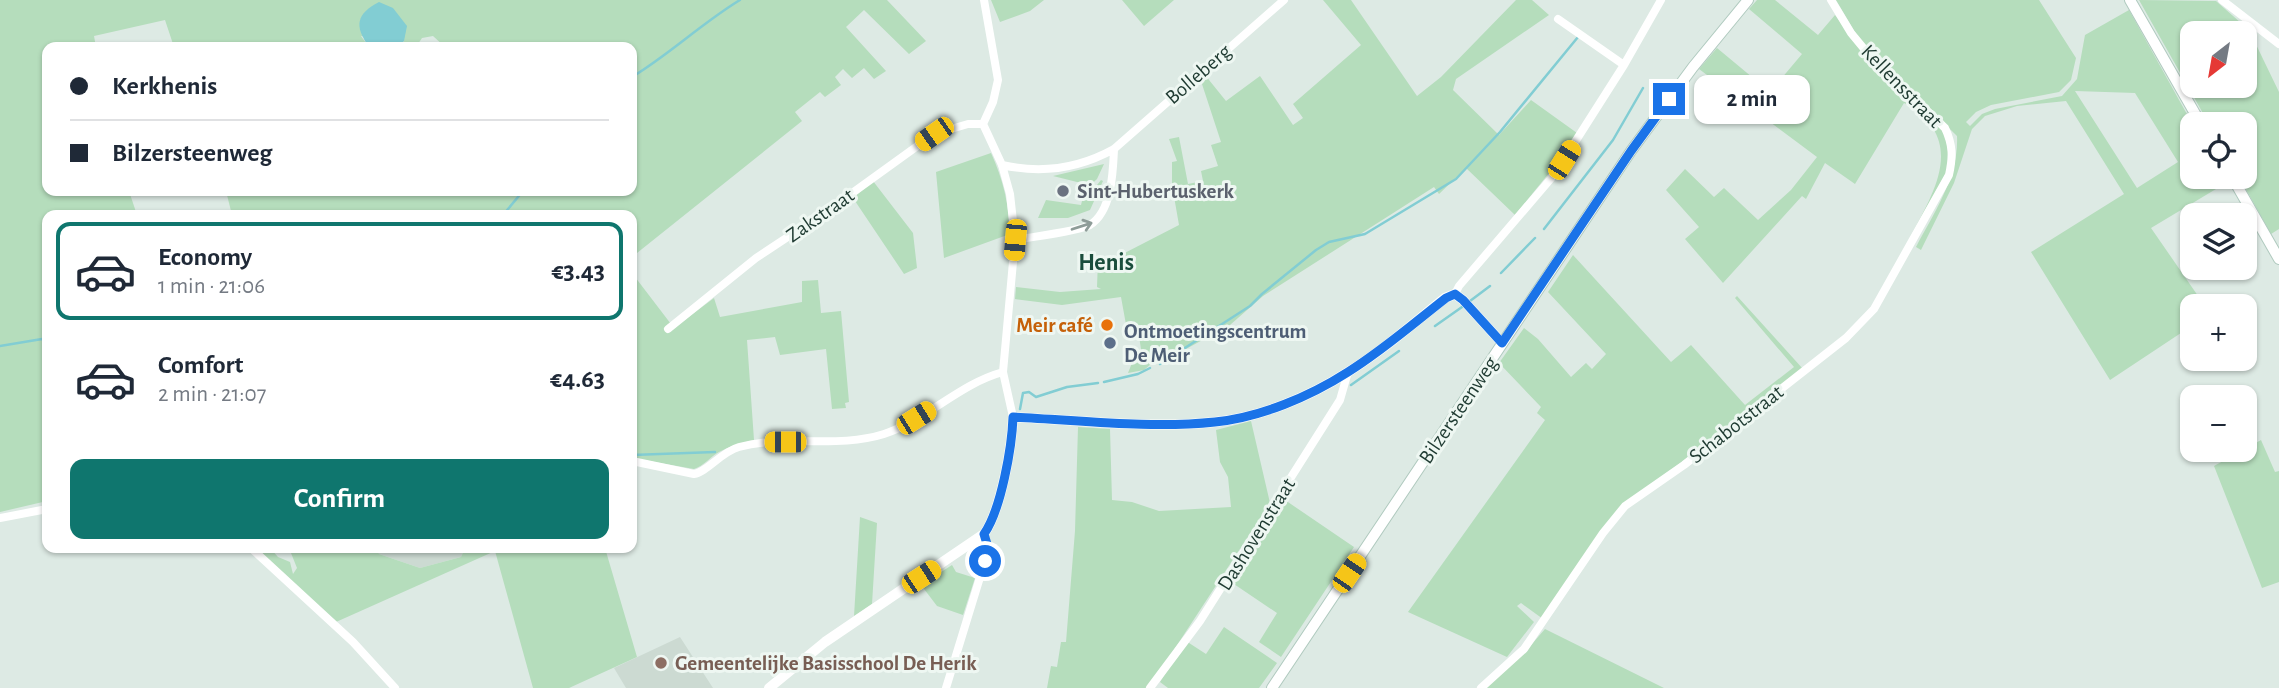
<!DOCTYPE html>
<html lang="en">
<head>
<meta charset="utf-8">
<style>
	:root { --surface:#fff; --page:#f6f6f7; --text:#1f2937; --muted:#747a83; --line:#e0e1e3; --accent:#0f766e }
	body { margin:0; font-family:"Alegreya Sans",sans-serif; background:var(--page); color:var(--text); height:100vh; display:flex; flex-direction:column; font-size:26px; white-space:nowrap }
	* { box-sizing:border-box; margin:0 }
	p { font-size:23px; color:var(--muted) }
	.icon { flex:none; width:38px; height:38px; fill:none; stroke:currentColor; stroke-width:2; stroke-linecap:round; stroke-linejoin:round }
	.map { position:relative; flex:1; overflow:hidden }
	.side { position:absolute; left:42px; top:210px; width:595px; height:343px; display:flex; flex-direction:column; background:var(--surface); border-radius:14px; box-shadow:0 2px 5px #0004 }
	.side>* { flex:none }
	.hud { position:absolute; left:42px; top:42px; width:595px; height:154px; border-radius:14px; box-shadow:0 2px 5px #0004; display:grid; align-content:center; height:154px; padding:0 28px; background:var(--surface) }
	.needle { width:46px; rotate:211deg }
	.buttons { position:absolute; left:2180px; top:21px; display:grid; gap:14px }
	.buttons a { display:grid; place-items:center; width:77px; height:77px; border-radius:14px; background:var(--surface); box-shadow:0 2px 5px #0004; font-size:35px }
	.end { position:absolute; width:32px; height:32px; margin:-16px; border:9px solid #1a73e8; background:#fff; box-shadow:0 0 0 4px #fff }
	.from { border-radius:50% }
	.bubble { position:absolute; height:49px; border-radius:14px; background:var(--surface); box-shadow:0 2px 5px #0004; font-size:23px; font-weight:600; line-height:49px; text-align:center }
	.car { position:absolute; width:21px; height:42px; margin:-21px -10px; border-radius:9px; box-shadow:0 0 5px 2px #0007; background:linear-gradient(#f5c518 24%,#345 0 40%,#f5c518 0 76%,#345 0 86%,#f5c518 0) }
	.hud b { display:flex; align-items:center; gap:24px; height:66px; font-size:26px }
	.hud b+b { border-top:2px solid var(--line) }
	.hud i { width:18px; height:18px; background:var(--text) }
	ul { padding:12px 0 0; list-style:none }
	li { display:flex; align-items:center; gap:21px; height:98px; margin:0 14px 10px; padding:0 14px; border:4px solid transparent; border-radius:14px }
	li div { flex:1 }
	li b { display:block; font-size:26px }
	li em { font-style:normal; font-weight:600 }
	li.selected { border-color:var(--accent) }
	li>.icon { width:63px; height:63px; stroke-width:1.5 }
	.cta { display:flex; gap:14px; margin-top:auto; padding:14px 28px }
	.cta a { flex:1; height:80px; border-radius:14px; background:var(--accent); color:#fff; font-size:28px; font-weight:600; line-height:80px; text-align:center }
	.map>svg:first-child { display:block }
	.built { fill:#ccdad2 }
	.green { fill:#b5ddbc; fill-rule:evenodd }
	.water { fill:#82cdd3 }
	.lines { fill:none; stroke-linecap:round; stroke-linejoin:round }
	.stream { stroke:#82cdd3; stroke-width:2.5 }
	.secondary-casing { stroke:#b0cabf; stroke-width:12 }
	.minor { stroke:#fff; stroke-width:8 }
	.tertiary { stroke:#fff; stroke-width:10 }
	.secondary { stroke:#fff; stroke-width:10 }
	.oneway { stroke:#8e9c98 }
	.route { stroke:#1a73e8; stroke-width:9 }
	.worship-dot { fill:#6b7280; stroke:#eef7f2; stroke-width:2.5 }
	.food-dot { fill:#e8710a; stroke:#eef7f2; stroke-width:2.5 }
	.service-dot { fill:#5c6f8a; stroke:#eef7f2; stroke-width:2.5 }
	.education-dot { fill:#8d6e63; stroke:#eef7f2; stroke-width:2.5 }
	.labels { text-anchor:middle; stroke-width:6; stroke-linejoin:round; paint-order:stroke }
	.street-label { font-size:21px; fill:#1e3a31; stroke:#eef7f2 }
	.worship-label { font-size:21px; font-weight:bold; fill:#5b616d; stroke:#eef7f2; text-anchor:start }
	.food-label { font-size:21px; font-weight:bold; fill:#c56008; stroke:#eef7f2; text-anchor:end }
	.service-label { font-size:21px; font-weight:bold; fill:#4e5e75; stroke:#eef7f2; text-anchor:start }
	.education-label { font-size:21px; font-weight:bold; fill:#785e54; stroke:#eef7f2; text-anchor:start }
	.quarter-label { font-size:24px; font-weight:bold; fill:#1a4d3c; stroke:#eef7f2 }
</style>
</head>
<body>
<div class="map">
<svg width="2279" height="688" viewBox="0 0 2279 688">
	<rect width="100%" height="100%" fill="#ddeae4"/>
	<path class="built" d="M376 548H465L461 557 420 568 379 554Z
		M680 637 713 688H626L614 668Z"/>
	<path class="green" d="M0 0H887L926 41 909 54 864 10 846 27 886 71 874 79 864 68 852 78 843 69 835 77 841 85 825 97 820 92 795 112 802 121 632 257V215H232L226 191H632V47H445L433 36 422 38 416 47H397L404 41 361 36 369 47H174L165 20 94 36 96 47H47V191H129L137 215H47V501L0 512Z
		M991 0H1044L1030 11 1000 22Z
		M1122 0H1174L1144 26Z
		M1323 0H1351L1417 96 1441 77 1516 0H1532L1549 15 1456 79 1453 90 1499 135 1531 100 1577 133 1558 162 1515 215 1466 168 1439 194 1434 187 1263 296 1230 325 1164 361 1151 364 1144 370 1128 373 1132 363 1142 356 1138 329 1127 330 1121 297 1062 305 1015 299 1016 287 1060 292 1101 289 1097 287 1098 260 1113 259 1179 225 1172 185V162L1177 161 1169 139 1179 137 1188 184 1203 181 1201 171 1218 166 1211 145 1221 142 1200 78 1205 75 1226 101 1260 76 1293 125 1303 118 1293 104 1361 45Z
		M1757 0H1775L1818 35 1835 15 1879 72 1927 112 1945 134 1950 149V166L1910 237C1936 189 1967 138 1904 103L1855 184 1825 163 1806 199 1802 196 1723 283 1685 239 1699 227 1666 190 1685 169 1714 197 1724 188 1758 220 1791 190 1817 157 1699 69 1717 48 1770 92 1802 54 1749 9Z
		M1836 0H2039L2076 58 2071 80 2059 92 1991 105 1976 112 1966 122 1970 126 1982 114 1995 109 2062 96 2077 79 2085 35 2129 10 2193 125V177H2222L2226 183 2151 228 2205 306H2193V325L2110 380 2031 252 2124 194 2066 101 2017 106 1985 116 1972 129 1954 183 1921 250 1916 247C1934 213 1959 176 1957 136L1859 39ZM2075 91 2135 93 2178 162 2137 188Z
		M2139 0 2216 1 2249 30 2279 92V229L2271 234 2239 177H2245V124H2209ZM2193 33H2245V86H2193Z
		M991 153C1003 179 1009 204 1010 234L944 258 936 172Z
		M1104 164 1097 179 1084 191 1085 184 1053 176Z
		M1101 180 1103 181 1090 210 1068 218H1038L1046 200 1081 205 1083 197 1093 190Z
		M873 181 913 233 917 268 904 274 853 198Z
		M1573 255 1671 362 1691 345 1745 405 1794 367 1735 298 1737 296 1803 369 1683 461 1633 497 1543 619 1521 603 1517 606 1534 622 1507 657 1408 612 1545 420 1537 413 1541 407 1499 363 1524 328 1538 339 1571 377 1586 363 1592 369 1606 354 1548 292Z
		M632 273 674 328 714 298 720 317 802 302V281L818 280 821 313 841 311 849 402 845 403 846 408 832 409 826 349 780 355 775 337 747 340 754 440C742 443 730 446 719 452 710 457 704 466 694 469L632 458Z
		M1251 421 1270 503 1149 688H1047L1051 666 1057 667 1061 642H1066L1075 531 1078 427 1110 429 1112 500 1132 502 1159 511 1231 507 1228 477 1220 462 1216 430Z
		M2261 440 2275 472 2279 471V582L2262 588 2214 466Z
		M1282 498 1354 547 1281 657 1259 642 1277 613 1228 580Z
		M860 517 877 523 872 604 854 616Z
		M254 548H270L278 557 290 562 293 574 297 568 291 553 277 548H376L379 554 420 568 461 557 465 548H605L637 657 569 688H533L495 551 336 622Z
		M952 565 956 572 975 578 963 615 937 606 921 585Z
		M1224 627 1277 663 1259 688H1168L1160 682 1186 641 1206 654Z
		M1545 629 1664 688H1486L1525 652Z"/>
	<path class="water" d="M379 2 393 8 407 26 404 41 397 47H369C354 26 356 14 379 2Z"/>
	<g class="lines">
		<path class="stream" d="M632 77C670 54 702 23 740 0
			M503 215 523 191
			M1544 229 1613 140 1643 88
			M1501 273 1535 238
			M1470 301 1490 286
			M1435 326 1462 307
			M0 346 42 339 47 340
			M1160 364 1250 306 1262 294 1316 250 1329 242 1365 234 1456 179 1500 132 1578 37
			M1104 382 1138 374 1150 368
			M1351 385 1399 351
			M1020 409 1023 393 1029 392 1036 397 1067 387 1098 383
			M632 455 715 452"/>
		<g class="secondary-casing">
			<path id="secondary" d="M2130 0 2201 124
				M2232 177 2279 259
				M1272 688 1631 151 1693 67 1748 0"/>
		</g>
		<path class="minor" d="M2222 0 2279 44
			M1558 19 1624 65
			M983 124 1002 165 1010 194 1015 240 1003 372 1013 417
			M983 124 993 102 998 80 984 0
			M1002 165C1042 174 1078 169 1114 149L1284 0
			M1015 240C1031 237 1080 231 1090 225 1112 211 1113 172 1114 149
			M1455 294 1459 286 1554 175 1624 65 1661 0
			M668 329 756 258 830 209 934 134 968 124H983
			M632 461 694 474C707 472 721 452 739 447 787 434 837 449 884 434 927 420 959 384 1003 372
			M0 518 47 509
			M251 548 353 642 395 688
			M946 688 985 561 987 544 984 534
			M1150 688 1200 621 1340 400 1348 372
			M1481 688 1524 649 1603 533 1625 506 1684 465 1846 338 1874 309 1949 175C1953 157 1953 145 1945 128L1870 56 1851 33 1831 0"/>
		<path class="tertiary" d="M769 688 825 642 984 534C1001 510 1012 446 1013 417 1079 420 1148 429 1215 422 1261 417 1309 397 1348 372 1382 351 1414 323 1445 298L1455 294 1463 300 1502 343"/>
		<use href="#secondary" class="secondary"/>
	</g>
	<defs><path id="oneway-shaft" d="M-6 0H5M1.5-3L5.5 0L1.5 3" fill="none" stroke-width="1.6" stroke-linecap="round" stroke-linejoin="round" transform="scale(1.75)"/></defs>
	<use class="oneway" href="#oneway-shaft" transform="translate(1082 226) rotate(-18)"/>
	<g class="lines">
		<path class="route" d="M985 561 987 544 984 534C1001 510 1012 447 1013 417 1079 420 1149 429 1215 422 1261 417 1309 397 1348 372 1382 351 1414 323 1446 298L1455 294 1463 300 1502 343 1631 151 1669 99"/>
	</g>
	<circle class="worship-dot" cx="1063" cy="191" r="7"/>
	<circle class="food-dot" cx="1107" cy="325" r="7"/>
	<circle class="service-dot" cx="1110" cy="343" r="7"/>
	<circle class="education-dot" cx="661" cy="663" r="7"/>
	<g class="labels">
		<g class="street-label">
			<text transform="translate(1198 74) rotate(-41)" y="7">Bolleberg</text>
			<text transform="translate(1902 86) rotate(46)" y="7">Kellensstraat</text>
			<text transform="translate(820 215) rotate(-35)" y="7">Zakstraat</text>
			<text transform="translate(1458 410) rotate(-56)" y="7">Bilzersteenweg</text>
			<text transform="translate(1736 424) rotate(-38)" y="7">Schabotstraat</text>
			<text transform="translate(1256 534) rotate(-58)" y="7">Dashovenstraat</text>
		</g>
		<g class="worship-label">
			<text x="1077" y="198">Sint-Hubertuskerk</text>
		</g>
		<g class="food-label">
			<text x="1093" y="332">Meir café</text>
		</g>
		<g class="service-label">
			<text x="1124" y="338">Ontmoetingscentrum<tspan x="1124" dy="24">De Meir</tspan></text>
		</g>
		<g class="education-label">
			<text x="675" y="670">Gemeentelijke Basisschool De Herik</text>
		</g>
		<g class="quarter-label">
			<text x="1106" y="270">Henis</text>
		</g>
	</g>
</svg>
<div class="buttons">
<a><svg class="needle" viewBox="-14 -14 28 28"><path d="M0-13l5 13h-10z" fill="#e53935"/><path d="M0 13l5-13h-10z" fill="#747a83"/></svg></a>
<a><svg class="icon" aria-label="locate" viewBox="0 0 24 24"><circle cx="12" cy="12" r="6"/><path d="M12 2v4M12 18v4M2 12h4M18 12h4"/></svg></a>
<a><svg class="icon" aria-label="layers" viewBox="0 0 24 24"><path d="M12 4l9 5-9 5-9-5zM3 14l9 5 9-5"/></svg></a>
<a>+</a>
<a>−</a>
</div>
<i class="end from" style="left:985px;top:561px"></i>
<i class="end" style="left:1669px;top:99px"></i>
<div class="bubble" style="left:1694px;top:75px;width:116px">2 min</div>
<i class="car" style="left:934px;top:134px;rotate:235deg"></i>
<i class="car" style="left:1564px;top:160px;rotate:32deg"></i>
<i class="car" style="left:1015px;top:240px;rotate:185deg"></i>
<i class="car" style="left:916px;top:418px;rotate:58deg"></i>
<i class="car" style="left:785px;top:442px;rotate:270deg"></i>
<i class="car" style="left:1349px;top:573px;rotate:34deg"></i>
<i class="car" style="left:921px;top:577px;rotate:57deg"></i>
<div class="hud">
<b><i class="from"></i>Kerkhenis</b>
<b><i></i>Bilzersteenweg</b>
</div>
<section class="side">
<ul>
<li class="selected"><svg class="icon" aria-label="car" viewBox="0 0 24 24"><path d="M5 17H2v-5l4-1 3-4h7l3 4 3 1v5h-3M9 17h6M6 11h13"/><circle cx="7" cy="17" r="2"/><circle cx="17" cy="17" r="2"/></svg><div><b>Economy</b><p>1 min · 21:06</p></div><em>€3.43</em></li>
<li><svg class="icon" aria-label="car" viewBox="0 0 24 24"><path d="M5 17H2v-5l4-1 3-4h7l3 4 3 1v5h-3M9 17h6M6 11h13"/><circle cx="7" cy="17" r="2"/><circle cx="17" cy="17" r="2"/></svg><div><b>Comfort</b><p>2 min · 21:07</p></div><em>€4.63</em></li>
</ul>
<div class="cta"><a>Confirm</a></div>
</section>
</div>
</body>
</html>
